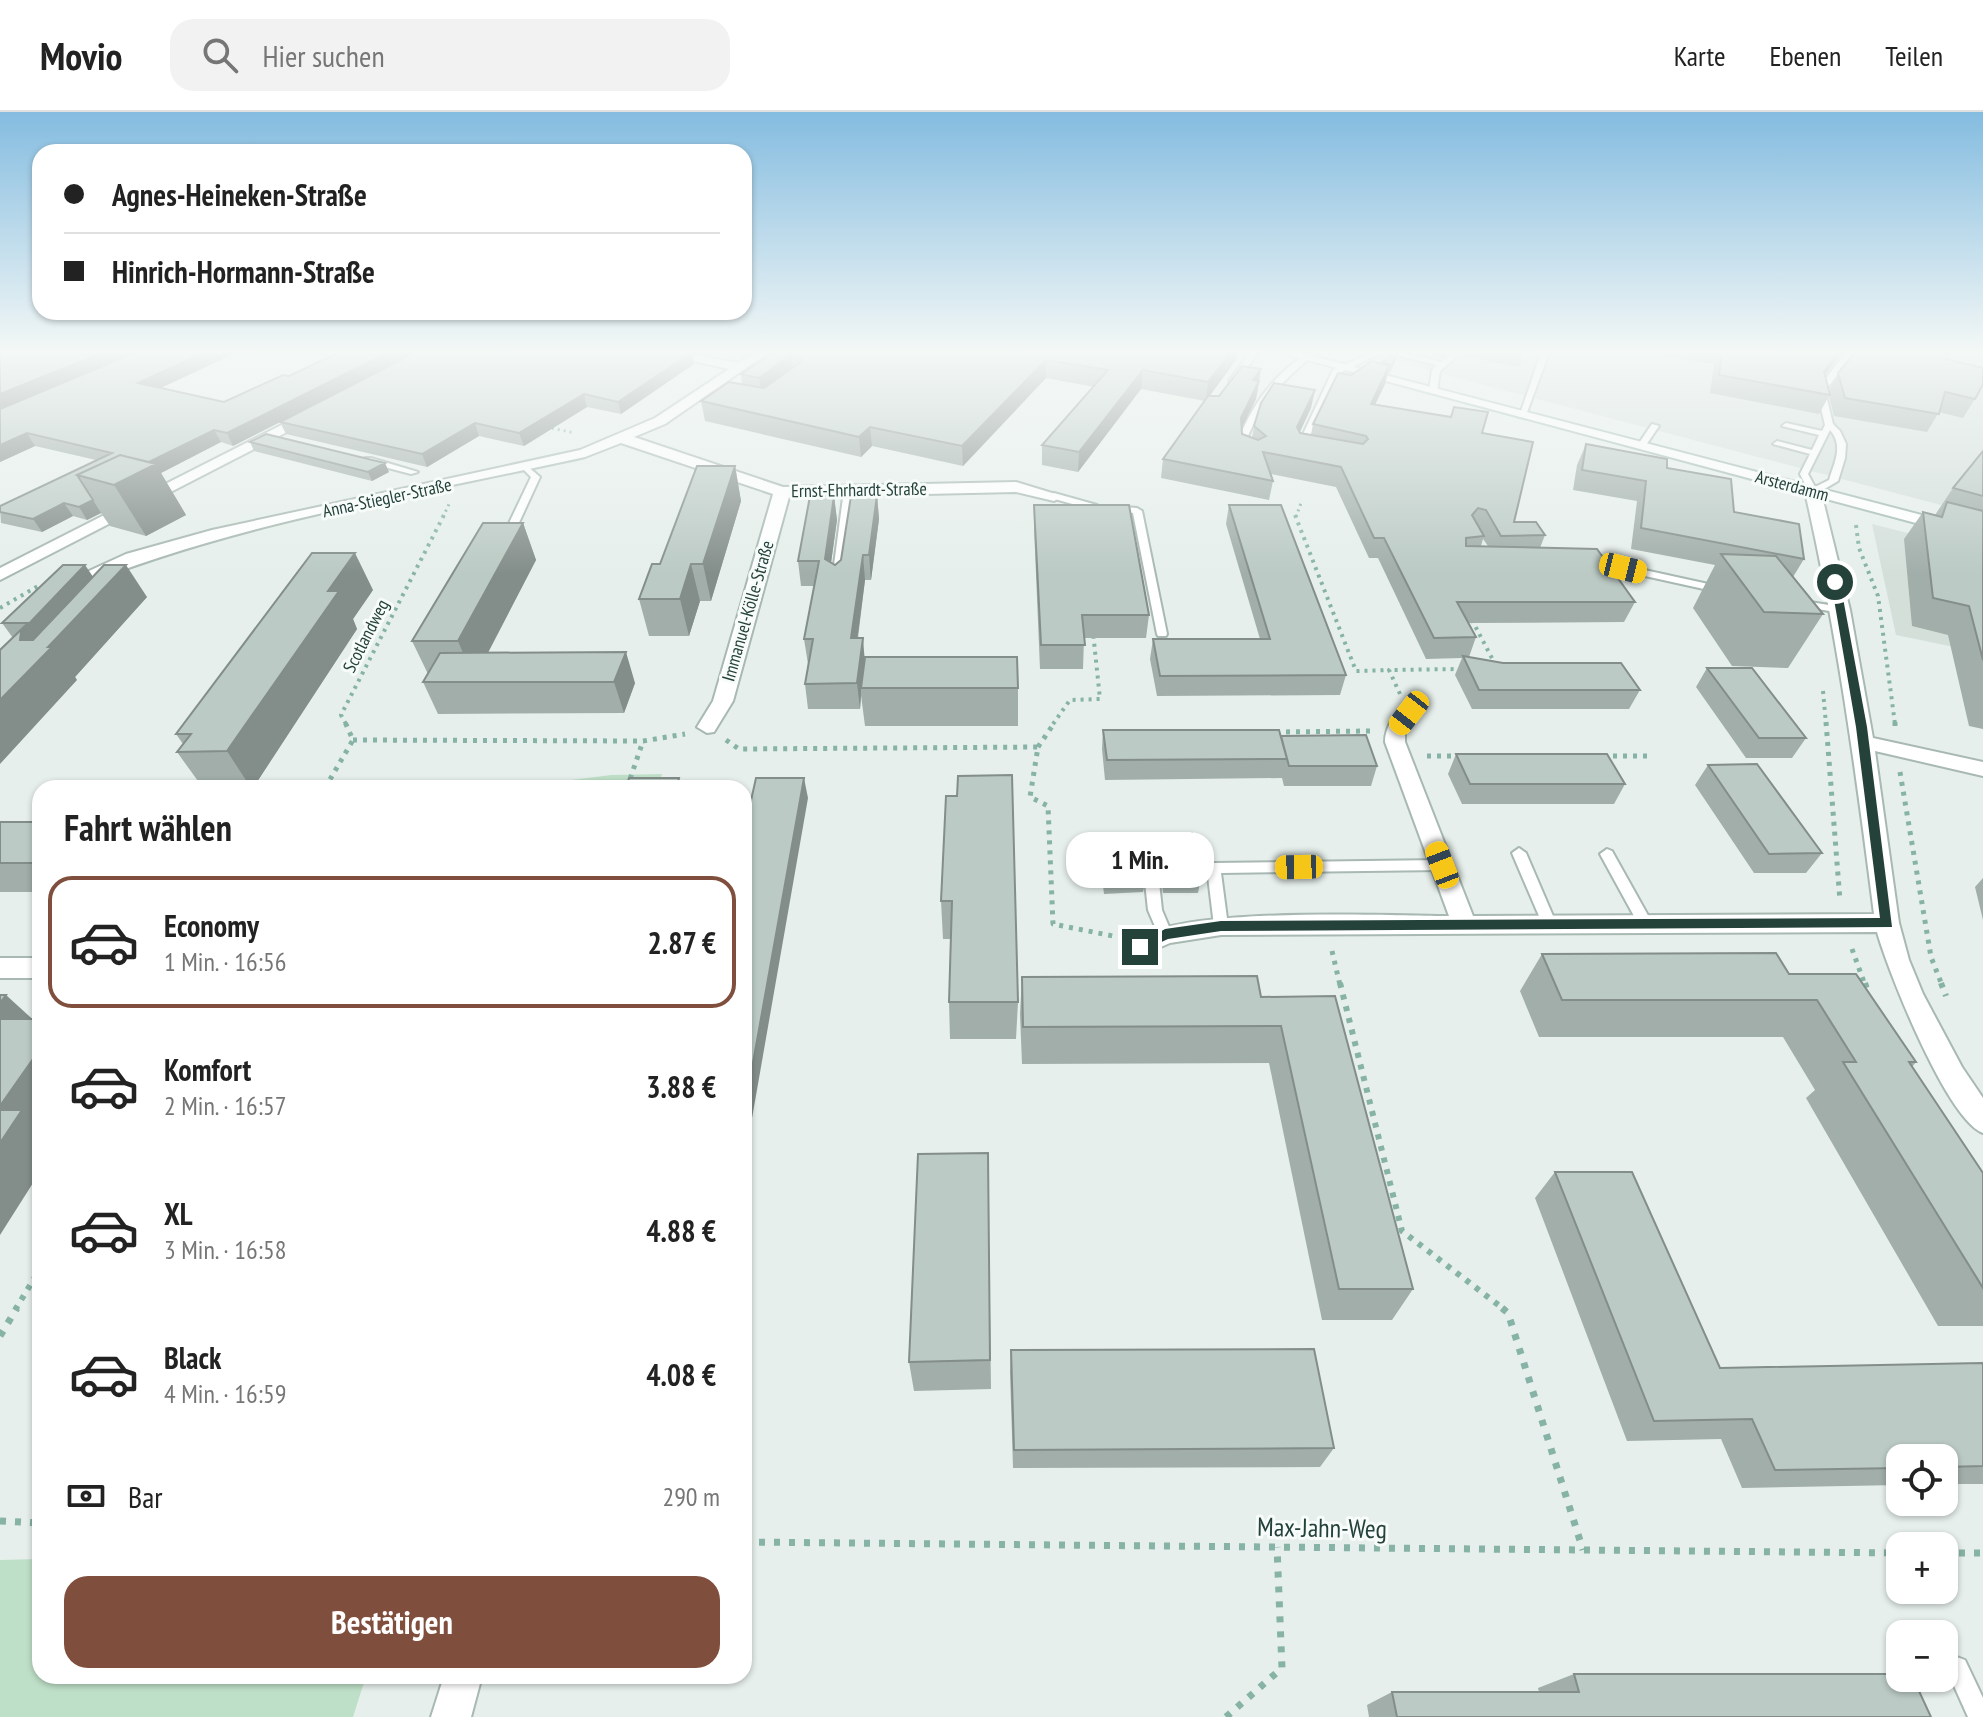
<!DOCTYPE html>
<html lang="de">
<head>
<meta charset="utf-8">
<style>
	:root { --surface:#fff; --page:#f2f2f2; --text:#222; --muted:#767676; --line:#e0e0e0; --accent:#804e3d }
	body { margin:0; font-family:"PT Sans Narrow",sans-serif; background:var(--page); color:var(--text); height:100vh; display:flex; flex-direction:column; font-size:30px; white-space:nowrap }
	* { box-sizing:border-box; margin:0 }
	p { font-size:26px; color:var(--muted) }
	.icon { flex:none; width:44px; height:44px; fill:none; stroke:currentColor; stroke-width:2; stroke-linecap:round; stroke-linejoin:round }
	.map { position:relative; flex:1; overflow:hidden }
	.side { position:absolute; left:32px; top:668px; width:720px; height:904px; display:flex; flex-direction:column; background:var(--surface); border-radius:24px; box-shadow:0 2px 6px #0004 }
	.side>* { flex:none }
	.top-card { position:absolute; left:32px; top:32px; width:720px; height:176px; border-radius:24px; box-shadow:0 2px 6px #0004; display:grid; align-content:center; height:176px; padding:0 32px; background:var(--surface) }
	.controls { position:absolute; left:1886px; top:1332px; display:grid; gap:16px }
	.controls a { display:grid; place-items:center; width:72px; height:72px; border-radius:16px; background:var(--surface); box-shadow:0 2px 6px #0004; font-size:40px }
	.end { position:absolute; width:36px; height:36px; margin:-18px; border:10px solid #24423a; background:#fff; box-shadow:0 0 0 4px #fff }
	.from { border-radius:50% }
	.bubble { position:absolute; height:56px; border-radius:24px; background:var(--surface); box-shadow:0 2px 6px #0004; font-size:26px; font-weight:800; line-height:56px; text-align:center }
	.car { position:absolute; width:24px; height:48px; margin:-24px -12px; border-radius:10px; box-shadow:0 0 6px 2px #0007; background:linear-gradient(#f5c518 24%,#345 0 40%,#f5c518 0 76%,#345 0 86%,#f5c518 0) }
	.top-card b { display:flex; align-items:center; gap:28px; height:76px; font-size:30px }
	.top-card b+b { border-top:2px solid var(--line) }
	.top-card i { width:20px; height:20px; background:var(--text) }
	ul { padding:0; list-style:none }
	li { display:flex; align-items:center; gap:24px; height:132px; margin:0 16px 12px; padding:0 16px; border:4px solid transparent; border-radius:24px }
	li div { flex:1 }
	li b { display:block; font-size:30px }
	li em { font-style:normal; font-weight:800 }
	li.selected { border-color:var(--accent) }
	li>.icon { width:72px; height:72px; stroke-width:1.5 }
	h2 { padding:0 32px; font-size:36px; line-height:96px }
	.pay { display:flex; align-items:center; gap:20px; height:88px; padding:0 32px; font-size:30px }
	.pay p { margin-inline-start:auto }
	.button { display:flex; gap:16px; margin-top:auto; padding:16px 32px }
	.button a { flex:1; height:92px; border-radius:24px; background:var(--accent); color:#fff; font-size:32px; font-weight:800; line-height:92px; text-align:center }
	header { display:flex; align-items:center; gap:48px; box-sizing:border-box; height:112px; padding:0 40px; background:var(--surface); border-bottom:2px solid var(--line) }
	header strong { font-size:38px }
	nav { display:flex; gap:44px; margin-inline-start:auto; font-size:28px }
	.search { width:560px; height:72px; background:var(--page); display:flex; align-items:center; gap:20px; box-sizing:border-box; padding:0 28px; border-radius:24px; color:var(--muted); font-size:30px }
	.map>svg:first-child { display:block }
	.built { fill:#d4dfda }
	.green { fill:#bfe0c8 }
	.lines { fill:none; stroke-linecap:round; stroke-linejoin:round }
	.lane-casing { stroke:#a8b8b2; stroke-width:4 }
	.street-casing { stroke:#a8b8b2; stroke-width:4 }
	.secondary-casing { stroke:#a4bbb3; stroke-width:4 }
	.path-far4 { stroke:#86b3a5; stroke-width:3; stroke-dasharray:2 4; stroke-linecap:butt }
	.path-far3 { stroke:#86b3a5; stroke-width:4; stroke-dasharray:3 5; stroke-linecap:butt }
	.path-far2 { stroke:#86b3a5; stroke-width:5; stroke-dasharray:4 6; stroke-linecap:butt }
	.path-far1 { stroke:#86b3a5; stroke-width:6; stroke-dasharray:5 7; stroke-linecap:butt }
	.path { stroke:#86b3a5; stroke-width:7; stroke-dasharray:6 9; stroke-linecap:butt }
	.lane { fill:#fff; fill-rule:evenodd }
	.street { fill:#fff; fill-rule:evenodd }
	.secondary { fill:#fff; fill-rule:evenodd }
	.wall { fill:#a1aea9; fill-rule:evenodd }
	.shaded-wall { fill:#838d89 }
	.building { fill:#bbcac4; stroke:#838d89; stroke-width:2 }
	.route { fill:#24423a }
	.labels { text-anchor:middle; stroke-width:6; stroke-linejoin:round; paint-order:stroke }
	.far-street-label { font-size:18px; fill:#24423a; stroke:#f7fbf9 }
	.near-street-label { font-size:26px; fill:#24423a; stroke:#f7fbf9 }
</style>
</head>
<body>
<header>
<strong>Movio</strong>
<div class="search"><svg class="icon" aria-label="search" viewBox="0 0 24 24"><circle cx="10" cy="10" r="6"/><path d="M15 15l6 6"/></svg>Hier suchen</div>
<nav><a>Karte</a><a>Ebenen</a><a>Teilen</a></nav>
</header>
<div class="map">
<svg width="1983" height="1605" viewBox="0 0 1983 1605">
	<rect width="100%" height="100%" fill="#e6efeb"/>
	<path class="built" d="M1373 238H1983V404L1366 242Z
		M1872 412 1983 440V541L1896 523Z"/>
	<path class="green" d="M662 662 658 674 508 676 611 663Z
		M40 1447V1564H366L353 1605H0V1448Z"/>
	<g class="lines">
		<g class="lane-casing">
			<path id="lane" d="M1252 238H1260L1236 271H1230L1229 269Z
				M1377 238H1393L1441 250 1456 238H1464L1440 259 1437 279 1433 281 1429 279 1432 258 1437 253 1384 240 1339 261 1305 335 1298 337 1297 335 1333 258Z
				M1542 238H1550L1526 303 1519 305Z
				M1856 238H1865L1848 249 1825 279 1833 312 1840 319 1846 332 1845 346 1838 369 1816 382H1810L1800 362 1810 342 1773 332 1777 329 1812 338 1819 323 1782 314 1786 311 1822 319 1825 313 1817 279 1842 245ZM1830 318C1844 334 1834 351 1829 368L1815 375 1808 362Z
				M1303 244 1310 246C1281 270 1260 293 1246 329L1249 337 1242 339 1238 329C1251 295 1272 265 1303 244Z
				M1652 312 1659 314 1644 336H1638L1637 334Z
				M365 346H371L418 360 411 362 365 350Z
				M526 353 540 365 511 428 503 430 501 428 531 365 522 356Z
				M849 375 854 378 842 468 837 471 832 468 844 378Z
				M1054 381 1097 393 1099 395 1094 398 1051 386 1049 384Z
				M1114 394 1137 396 1142 399 1167 522 1166 524H1158L1157 522 1133 401 1111 399 1109 397Z
				M1590 446 1722 475 1727 478 1722 481 1586 451 1585 449Z
				M1798 488 1841 495 1846 498 1841 501 1794 493V489Z
				M1148 728 1155 733 1162 798 1172 822 1170 826H1160L1148 798 1141 733Z
				M1519 736 1526 741 1556 811 1554 815H1544L1542 811 1512 741Z
				M1607 737 1612 739 1650 807 1652 811 1650 815H1640L1600 742Z
				M1442 748 1449 753 1442 758 1221 761 1228 814 1226 818H1216L1214 814 1207 756 1214 751Z
				M1957 1545 1965 1548 1983 1586V1605H1968L1946 1556 1949 1548Z"/>
		</g>
		<g class="street-casing">
			<path id="street" d="M646 238H670L738 251 758 238H772L665 312 634 325 783 375 1016 370 1062 384 1054 389 1016 380 789 385 733 589 714 620 707 621 697 615 713 589 773 382 621 331 585 345C415 383 230 411 69 479L63 480 54 475 126 442 212 418 580 338 655 306 729 257Z
				M313 297 320 301 318 304 0 468V456Z
				M1807 377 1821 380 1850 498 1873 626 1983 650V664L1875 639 1899 811 1909 848 1923 882 1962 955 1983 986V1021C1947 1008 1888 859 1877 820L1221 823 1170 831 1140 844 1131 842 1128 835C1151 792 1396 804 1449 804L1385 630C1385 616 1395 598 1409 595L1419 601 1405 620V630L1473 804 1874 802C1856 660 1837 520 1805 380Z
				M0 846H40V866H0Z
				M444 1564H482L471 1605H431Z"/>
		</g>
		<g class="secondary-casing">
			<path id="secondary" d="M1270 238H1289L1983 419V429Z"/>
		</g>
		<path class="path-far4" d="M546 315 575 321
			M443 405 450 390
			M1296 405 1302 388"/>
		<path class="path-far3" d="M1295 403 1356 559 1389 558
			M1856 413 1859 436 1878 484 1895 612
			M0 496 38 474
			M1472 508 1495 552
			M1823 579 1826 612
			M1400 582 1389 558 1461 557
			M346 612 341 603 444 403
			M1053 612 1070 588 1100 587 1093 520"/>
		<path class="path-far2" d="M1826 610 1840 789
			M1895 610V614
			M1276 620 1370 619
			M353 628 643 629 685 622
			M726 628 739 637 1038 635 1030 685 1048 694 1053 812 1118 825
			M1038 635 1055 610
			M1427 644H1461
			M1603 644H1650
			M1900 660 1931 845 1942 873
			M325 676 353 628 345 610
			M627 676 643 629
			M1852 837 1865 873
			M1332 839 1340 873"/>
		<path class="path-far1" d="M1340 871 1402 1119 1505 1198
			M1865 871 1868 880
			M1941 871 1946 884
			M15 1198 40 1157"/>
		<path class="path" d="M1502 1196 1508 1201 1583 1438
			M0 1224 17 1196
			M0 1409 40 1411
			M744 1430 1900 1441
			M1944 1441H1983
			M1226 1605 1282 1556 1277 1435"/>
		<use href="#lane" class="lane"/>
		<use href="#street" class="street"/>
		<use href="#secondary" class="secondary"/>
	</g>
	<path class="wall" d="M0 238H242L161 276 224 290 289 264 344 238H725L721 240 683 238 692 240 694 252 621 302 587 295 524 334 479 324 427 355 286 322 280 310 294 303 233 334 221 330 161 361 186 403 146 424 110 414 101 401 87 408 73 404 42 420 1 411 0 394 96 348 35 334 0 350Z
		M777 238H1238L1236 248 1209 284H1219L1259 269 1256 287 1242 317V322L1252 326 1254 314 1311 296 1300 320 1311 323 1313 312 1351 263 1382 252V250L1396 248 1390 261H1388L1385 272 1375 293 1482 321 1514 410 1545 423 1540 436 1635 490 1624 510 1468 511 1476 525 1469 545 1640 578 1629 597H1472L1455 563 1462 546 1426 547 1378 446H1369L1336 375 1271 362 1273 369 1269 388 1161 366 1163 347 1205 289 1141 277 1078 360 1042 353V333L1094 275 1046 266 963 354 872 334 861 345 705 309 701 289 742 272 741 262ZM1483 427 1488 434H1481Z
		M1415 238H1451L1441 245Z
		M1464 238H1527L1524 240 1519 255 1462 244Z
		M1625 238H1850L1840 243 1825 263 1829 279 1838 261 1946 247 1975 287 1963 306 1939 300 1927 320 1834 304 1829 284 1819 302 1710 281 1714 252Z
		M250 330 389 360 372 369 254 339Z
		M1586 332 1667 356 1804 447 1793 465 1823 502 1788 556 1732 554 1693 496 1715 453 1631 437 1637 389 1573 378 1577 353Z
		M1983 339V617L1969 614 1948 523 1912 514 1904 427 1923 400 1935 403 1953 376Z
		M735 354 741 389 711 489H700L689 524H649L639 487 660 452Z
		M877 383 879 407 871 468H865L858 526 865 546 1018 576V614H865L861 583 860 597H808L805 572 808 552 804 527 814 474H801L798 449 834 384 837 408 831 451 835 453 841 448Z
		M1034 393 1149 503 1146 526H1084L1083 557H1040L1034 415Z
		M1229 393 1346 563 1340 583 1157 584 1150 547 1153 527H1260L1226 412Z
		M523 411 536 448 488 541 635 571 624 601 438 602 423 570 428 562 412 529Z
		M93 465 147 485 75 565 77 568 13 526 2 511Z
		M373 478 353 507 357 517 253 676H203L177 640 183 632 176 622Z
		M1707 556 1806 626 1792 646H1746L1696 575Z
		M1103 618 1280 624 1377 654 1371 674H1284L1282 666 1105 668 1102 637Z
		M1456 642 1625 672 1614 692H1462L1448 662Z
		M1708 653 1822 741 1806 761H1754L1695 673Z
		M946 684 1018 890 1016 927H950L949 890 951 827H943L941 789Z
		M0 710H40V780H0Z
		M1099 721 1145 771 1143 780 1104 782 1098 731Z
		M1159 721 1200 771 1198 781H1163L1157 731Z
		M1983 766V808L1975 775Z
		M1542 842 1789 862 1916 950 1912 955 1983 1061V1214H1938L1806 986 1815 978 1783 925H1539L1520 879Z
		M1022 865 1261 885 1335 884 1413 1177 1392 1208H1322L1269 951 1022 952 1020 902Z
		M988 1041 991 1277 914 1279 909 1250Z
		M1555 1060 1720 1256 1983 1253V1372H1944V1346H1900V1373L1742 1376 1721 1327 1627 1329 1535 1086Z
		M1011 1238 1334 1336 1320 1355 1013 1356 1010 1260Z
		M1574 1562 1931 1605H1369L1367 1593 1392 1580H1539L1538 1576Z"/>
	<path class="shaded-wall" d="M109 238H144L0 298V282Z
		M210 238H242L145 283 138 271Z
		M393 238H421L233 334 227 321Z
		M1233 238H1238L1236 248 1206 289 1208 270Z
		M1443 238H1451L1441 245Z
		M1840 238H1850L1840 243 1815 277 1824 259Z
		M692 240 694 252 621 302 618 290Z
		M791 242 793 261 762 285 759 266Z
		M1046 248V266L963 354 962 334Z
		M1389 254 1385 272 1366 311 1371 292Z
		M1261 257 1256 287 1237 325 1241 306 1253 268Z
		M1143 258 1141 277 1078 360 1079 340Z
		M1315 278 1311 296 1293 334 1297 315Z
		M584 282 587 295 524 334 519 321Z
		M475 311 479 324 427 355 422 342Z
		M870 315 872 334 861 345 859 325Z
		M214 318 221 330 161 361 186 403 146 424 114 373 108 371Z
		M27 321 35 334 0 350V333Z
		M385 351 389 360 372 369 368 360Z
		M735 354 741 389 711 489 703 452Z
		M877 383 879 407 871 468 869 443Z
		M834 384 837 408 828 472 825 447Z
		M93 388 101 401 87 408 79 395Z
		M64 391 73 404 42 420 33 407Z
		M523 411 536 448 474 567 458 529Z
		M355 441 373 478 353 507 357 517 253 676H251L227 639 328 479Z
		M863 443 865 468 854 552 851 526Z
		M691 452 700 489 689 524 680 487Z
		M85 453 102 478 126 453 147 485 75 565 77 568 0 652V588L20 528 21 520Z
		M863 526 865 552 861 576V583L860 597 857 571Z
		M626 540 635 571 624 601 614 570Z
		M679 666 681 676H676Z
		M804 666 808 686 744 1052V1001Z
		M6 883 40 914 0 917V891Z
		M40 937V1060L0 1123V994Z"/>
	<path class="building" d="M0 238H109L0 282Z
		M141 238H210L138 271 224 290 283 263 289 264 344 238H393L227 321 214 318 149 350 120 343 77 363 93 388 79 395 64 391 33 407 0 400V394L112 341 27 321 0 333V297Z
		M420 238H681L692 240 618 290 584 282 519 321 475 311 422 342 280 310Z
		M777 238H1233L1208 270 1143 258 1079 340 1042 333 1108 258 1046 248 962 334 870 315 859 325 701 289 729 270 764 276 802 249 801 244 791 242 759 266 741 262Z
		M1722 238H1840L1824 259 1830 283 1719 263Z
		M1857 238H1936L1950 242 1946 247 1983 256V272L1975 287 1945 280 1939 302 1845 286 1838 261Z
		M1398 240 1392 253 1382 250Z
		M1372 249 1389 254 1371 292 1451 305 1454 295 1488 300 1482 321 1533 330 1514 410H1536L1545 423 1501 424 1486 398 1478 396 1472 403 1484 424 1466 426V434L1597 437 1635 490H1457L1476 525 1434 526 1384 426H1374L1341 355 1263 340 1273 369 1163 347 1208 284H1219L1242 254 1261 257 1253 268 1259 269 1241 306 1242 322 1258 328 1266 324 1254 314 1261 291 1274 271 1315 278 1297 315 1300 321 1363 332 1368 327 1366 324 1313 312 1338 261 1351 263Z
		M266 322 385 351 368 360 250 330Z
		M1586 332 1667 347V356L1731 367 1734 400 1799 412 1804 447 1641 416 1646 369 1582 358Z
		M1983 339V384L1953 376Z
		M120 343 156 352 114 373 77 363Z
		M697 354H735L703 452H691L680 487H639L652 452H660Z
		M877 383 869 443H863L851 526H863L857 571 805 572 813 527H804L819 449H798L810 384H834L825 447 835 453 841 448 851 384Z
		M1947 390 1983 399V548L1969 494 1933 486 1923 400 1942 405Z
		M1034 393H1129L1149 503H1082L1085 533H1041Z
		M1229 393H1281L1346 563 1160 564 1153 527H1270Z
		M483 411H523L458 529H412Z
		M312 441H355L328 479H339L227 639 177 640 191 622H176Z
		M1721 442 1776 444 1823 502 1764 500Z
		M63 453H85L21 520 20 528H33L104 453H126L48 535H52L0 588V538L28 511H2Z
		M626 540 614 570H423L440 541Z
		M1463 544 1503 551H1621L1640 578H1479Z
		M865 545H1017L1018 576H861Z
		M1707 556H1752L1806 626H1759Z
		M1103 618H1279L1287 647 1107 648Z
		M1366 623 1377 654H1289L1281 624Z
		M1456 642H1607L1625 672H1470Z
		M1757 652 1822 741 1769 742 1708 653Z
		M1012 663 1018 890H949L952 789H941L946 684H957L958 664Z
		M629 666H679L676 676H626Z
		M756 666H804L744 1001V693H750Z
		M0 710H40V751H0Z
		M1099 721H1140L1145 771 1105 773Z
		M1159 721H1192L1200 771H1165Z
		M1776 841 1789 862H1856L1916 950H1909L1983 1061V1176L1843 950H1856L1817 888H1562L1542 842Z
		M1257 864 1261 885 1335 884 1413 1177H1339L1281 914 1023 915 1022 865Z
		M0 883H6L0 891Z
		M0 907H40V937L0 994Z
		M0 998H22L0 1031Z
		M988 1041 990 1248 909 1250 918 1042Z
		M1555 1060H1632L1720 1256 1982 1251 1983 1253V1354L1944 1355V1346H1900V1356L1775 1358 1752 1307 1654 1309Z
		M1314 1237 1334 1336 1014 1338 1011 1238Z
		M1574 1562H1900V1566H1913L1931 1605H1397L1392 1580H1579Z"/>
	<linearGradient id="sky" x2="0" y2="1"><stop stop-color="#84bce0"/><stop offset="0.52" stop-color="#f4f8f6"/><stop offset="1" stop-color="#f4f8f6" stop-opacity="0"/></linearGradient>
	<rect width="1983" height="462" fill="url(#sky)"/>
	<path class="route" d="M1835 467 1840 470 1867 615 1892 815 1221 819 1168 827 1140 840 1134 835 1165 817 1221 809 1880 806 1856 615 1831 470Z"/>
	<g class="labels">
		<g class="far-street-label">
			<text transform="translate(1792 374) rotate(15)" y="6">Arsterdamm</text>
			<text transform="translate(859 378) rotate(-1)" y="6">Ernst-Ehrhardt-Straße</text>
			<text transform="translate(387 386) rotate(-12)" y="6">Anna-Stiegler-Straße</text>
			<text transform="translate(748 499) rotate(-74)" y="6">Immanuel-Kölle-Straße</text>
			<text transform="translate(366 524) rotate(-63)" y="6">Scotlandweg</text>
		</g>
		<g class="near-street-label">
			<text transform="translate(1322 1416) rotate(1)" y="9">Max-Jahn-Weg</text>
		</g>
	</g>
</svg>
<div class="controls">
<a><svg class="icon" aria-label="locate" viewBox="0 0 24 24"><circle cx="12" cy="12" r="6"/><path d="M12 2v4M12 18v4M2 12h4M18 12h4"/></svg></a>
<a>+</a>
<a>−</a>
</div>
<i class="end from" style="left:1835px;top:470px"></i>
<i class="end" style="left:1140px;top:835px"></i>
<div class="bubble" style="left:1066px;top:720px;width:148px">1 Min.</div>
<i class="car" style="left:1623px;top:456px;rotate:104deg"></i>
<i class="car" style="left:1409px;top:601px;rotate:218deg"></i>
<i class="car" style="left:1442px;top:753px;rotate:339deg"></i>
<i class="car" style="left:1299px;top:755px;rotate:269deg"></i>
<div class="top-card">
<b><i class="from"></i>Agnes-Heineken-Straße</b>
<b><i></i>Hinrich-Hormann-Straße</b>
</div>
<section class="side">
<h2>Fahrt wählen</h2>
<ul>
<li class="selected"><svg class="icon" aria-label="car" viewBox="0 0 24 24"><path d="M5 17H2v-5l4-1 3-4h7l3 4 3 1v5h-3M9 17h6M6 11h13"/><circle cx="7" cy="17" r="2"/><circle cx="17" cy="17" r="2"/></svg><div><b>Economy</b><p>1 Min. · 16:56</p></div><em>2.87 €</em></li>
<li><svg class="icon" aria-label="car" viewBox="0 0 24 24"><path d="M5 17H2v-5l4-1 3-4h7l3 4 3 1v5h-3M9 17h6M6 11h13"/><circle cx="7" cy="17" r="2"/><circle cx="17" cy="17" r="2"/></svg><div><b>Komfort</b><p>2 Min. · 16:57</p></div><em>3.88 €</em></li>
<li><svg class="icon" aria-label="car" viewBox="0 0 24 24"><path d="M5 17H2v-5l4-1 3-4h7l3 4 3 1v5h-3M9 17h6M6 11h13"/><circle cx="7" cy="17" r="2"/><circle cx="17" cy="17" r="2"/></svg><div><b>XL</b><p>3 Min. · 16:58</p></div><em>4.88 €</em></li>
<li><svg class="icon" aria-label="car" viewBox="0 0 24 24"><path d="M5 17H2v-5l4-1 3-4h7l3 4 3 1v5h-3M9 17h6M6 11h13"/><circle cx="7" cy="17" r="2"/><circle cx="17" cy="17" r="2"/></svg><div><b>Black</b><p>4 Min. · 16:59</p></div><em>4.08 €</em></li>
</ul>
<div class="pay"><svg class="icon" aria-label="cash" viewBox="0 0 24 24"><path d="M3 7h18v10H3z"/><circle cx="12" cy="12" r="2"/></svg>Bar<p>290 m</p></div>
<div class="button"><a>Bestätigen</a></div>
</section>
</div>
</body>
</html>
